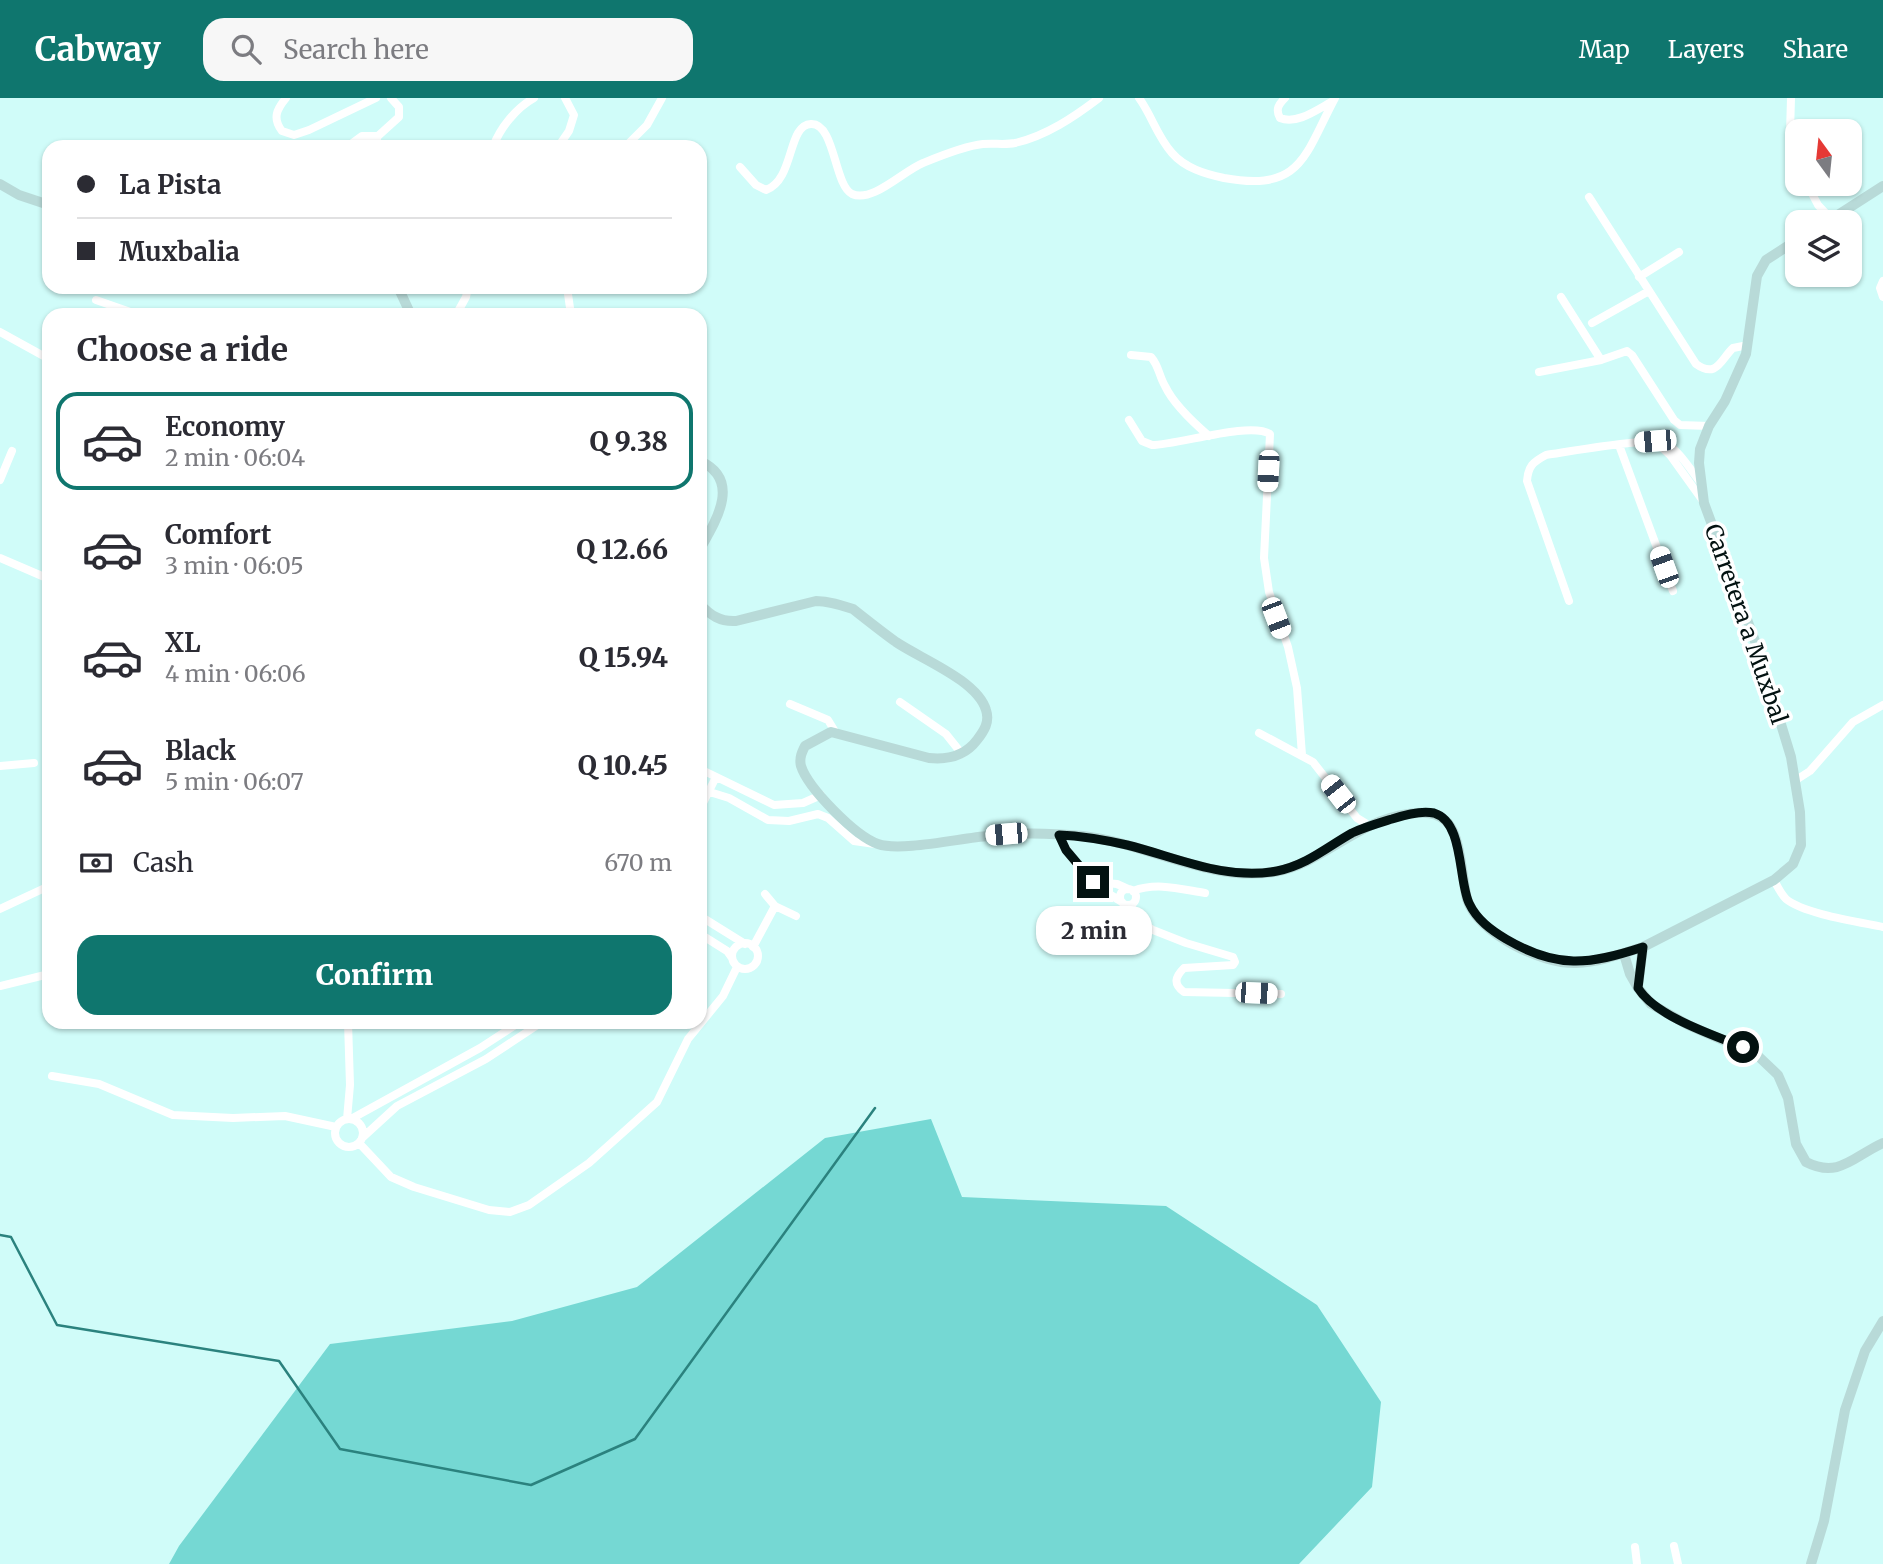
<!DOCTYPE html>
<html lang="en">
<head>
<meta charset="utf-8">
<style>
	:root { --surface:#fff; --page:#f7f7f7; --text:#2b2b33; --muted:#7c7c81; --line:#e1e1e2; --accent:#0f766e }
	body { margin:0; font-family:Merriweather,serif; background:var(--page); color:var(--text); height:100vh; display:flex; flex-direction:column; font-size:26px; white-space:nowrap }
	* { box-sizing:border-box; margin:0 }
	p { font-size:23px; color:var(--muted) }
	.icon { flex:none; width:38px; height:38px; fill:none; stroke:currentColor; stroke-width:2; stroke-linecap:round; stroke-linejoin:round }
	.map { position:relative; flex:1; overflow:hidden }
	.side { position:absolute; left:42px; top:210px; width:665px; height:721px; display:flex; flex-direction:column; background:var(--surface); border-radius:21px; box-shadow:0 2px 5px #0004 }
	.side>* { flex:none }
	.guide { position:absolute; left:42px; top:42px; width:665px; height:154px; border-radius:21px; box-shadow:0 2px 5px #0004; display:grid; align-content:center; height:154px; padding:0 35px; background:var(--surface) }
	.needle { width:46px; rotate:345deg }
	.fabs { position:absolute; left:1785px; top:21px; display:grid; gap:14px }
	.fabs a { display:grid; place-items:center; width:77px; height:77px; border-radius:14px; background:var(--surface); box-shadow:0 2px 5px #0004; font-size:35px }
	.end { position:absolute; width:32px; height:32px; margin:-16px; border:9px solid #031211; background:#fff; box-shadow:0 0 0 4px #fff }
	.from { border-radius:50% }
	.bubble { position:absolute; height:49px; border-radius:21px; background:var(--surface); box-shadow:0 2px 5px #0004; font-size:23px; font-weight:800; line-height:49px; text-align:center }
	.car { position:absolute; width:21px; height:42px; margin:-21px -10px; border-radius:9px; box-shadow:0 0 5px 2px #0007; background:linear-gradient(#fff 24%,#345 0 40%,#fff 0 76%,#345 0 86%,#fff 0) }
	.guide b { display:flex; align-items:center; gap:24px; height:66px; font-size:26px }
	.guide b+b { border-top:2px solid var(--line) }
	.guide i { width:18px; height:18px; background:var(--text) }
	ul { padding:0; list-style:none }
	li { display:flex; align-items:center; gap:21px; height:98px; margin:0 14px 10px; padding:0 21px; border:4px solid transparent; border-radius:21px }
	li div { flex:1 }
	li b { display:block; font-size:26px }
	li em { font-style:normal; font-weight:800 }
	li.selected { border-color:var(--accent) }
	li>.icon { width:63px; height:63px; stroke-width:1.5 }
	h2 { padding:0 35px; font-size:32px; line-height:84px }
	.pay { display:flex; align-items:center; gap:18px; height:77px; padding:0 35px; font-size:26px }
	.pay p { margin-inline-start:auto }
	.cta { display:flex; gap:14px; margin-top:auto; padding:14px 35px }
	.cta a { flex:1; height:80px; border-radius:21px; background:var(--accent); color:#fff; font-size:28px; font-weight:800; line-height:80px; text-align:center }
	header { display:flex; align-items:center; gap:42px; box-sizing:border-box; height:98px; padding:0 35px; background:var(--accent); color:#fff }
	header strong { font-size:33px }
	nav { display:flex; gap:38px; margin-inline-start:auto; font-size:24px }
	.search { width:490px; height:63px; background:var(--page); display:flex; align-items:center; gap:18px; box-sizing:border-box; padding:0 24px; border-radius:21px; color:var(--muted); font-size:26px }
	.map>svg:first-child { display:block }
	.green { fill:#75d8d3 }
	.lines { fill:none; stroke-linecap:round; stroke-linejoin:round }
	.stream { stroke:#2b827e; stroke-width:2.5 }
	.street { stroke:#fff; stroke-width:8 }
	.secondary { stroke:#b8dad8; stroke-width:10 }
	.route { stroke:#031211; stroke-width:9 }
	.labels { text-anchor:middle; stroke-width:7; stroke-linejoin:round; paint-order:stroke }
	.street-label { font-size:23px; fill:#031211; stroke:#fff }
</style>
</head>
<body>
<header>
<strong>Cabway</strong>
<div class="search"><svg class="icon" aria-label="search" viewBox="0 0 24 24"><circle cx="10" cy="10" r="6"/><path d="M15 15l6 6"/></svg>Search here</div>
<nav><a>Map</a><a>Layers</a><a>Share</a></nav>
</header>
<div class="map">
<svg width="1883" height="1466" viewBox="0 0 1883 1466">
	<rect width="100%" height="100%" fill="#d0fcf9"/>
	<path class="green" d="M931 1021 962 1099 1166 1108 1317 1207 1381 1304 1372 1389 1299 1466H169L179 1448 330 1246 512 1223 637 1189 825 1040Z"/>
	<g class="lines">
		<path class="stream" d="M0 1137 11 1139 57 1227 279 1263 340 1351 531 1387 635 1341 875 1010"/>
		<path class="street" d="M286 0C277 11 272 20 282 33L294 37 309 32 376 0
			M1139 0C1152 18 1157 38 1172 55 1185 70 1205 76 1224 80 1302 94 1304 58 1335 0
			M1285 0C1279 6 1275 11 1280 20 1297 27 1318 11 1333 3
			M1791 0 1790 35 1797 63
			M347 49 362 38H378
			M374 49 378 38 399 19V9L391 0
			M493 49C500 30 516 10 534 0
			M558 49 569 33 574 17 565 0
			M625 49 647 27 662 0
			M740 69 756 87 766 92C795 81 787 27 811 26 835 25 834 87 852 96 873 105 903 73 923 65 940 58 964 48 983 46 994 45 1005 47 1015 45 1046 38 1074 19 1099 0
			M1807 86 1818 107 1831 121
			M1589 99 1696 266C1717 281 1721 261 1733 250L1748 247
			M1639 179 1679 154
			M1883 183 1880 190 1883 199
			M567 189 571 217
			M1561 199 1601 262
			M96 202 139 217
			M456 217 466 199 468 189
			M1592 225 1649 193
			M0 234 49 261
			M1131 257 1151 259C1159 268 1159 278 1165 288 1173 305 1195 326 1209 338
			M1539 274 1601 262 1627 253 1632 257 1674 322 1680 327 1709 328
			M1129 322 1142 343 1152 347C1178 347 1250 323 1270 336L1264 460 1269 494 1288 549 1297 590 1302 657
			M1655 343 1670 357 1703 403
			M1619 347 1673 493
			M0 382 12 353
			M0 460 49 481
			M1569 503 1527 383C1528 368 1533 364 1546 357 1567 354 1650 339 1664 345 1679 351 1691 373 1701 385
			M900 604 946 636 962 656
			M790 606 828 622 836 635
			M1259 635 1313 664 1357 720 1370 728
			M0 668 34 665
			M700 671 774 707 803 705 821 697
			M1796 682 1810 673 1853 624 1883 607
			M700 691 729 700 768 722 789 723 818 716 828 720 854 743 875 746
			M700 711 716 679
			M1059 737C1072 766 1094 788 1122 804
			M1774 782C1777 788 1781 796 1786 801 1804 816 1859 824 1883 829
			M1094 784 1117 786 1128 791
			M1120 799a8 8 0 1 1 16 0a8 8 0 1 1-16 0Z
			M1133 793C1157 784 1180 791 1205 795
			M1130 807 1144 826 1153 832 1186 845 1233 859 1235 864 1233 867 1184 870C1175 879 1173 886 1184 894L1281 896
			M775 808 796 818
			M0 811 49 788
			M700 818 745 846
			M700 836 727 853 732 860
			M732 858a13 13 0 1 1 26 0a13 13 0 1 1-26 0Z
			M753 849 775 808 765 796
			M0 888 49 876
			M52 978 99 986 173 1017 233 1020 285 1018 336 1029
			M335 1035a14 14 0 1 1 28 0a14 14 0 1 1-28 0Z
			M347 1021 350 987 348 924
			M351 1021 480 950 520 924
			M362 1040 397 1008 486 961 542 924
			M359 1045 391 1079 414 1089 489 1112 510 1114 529 1107 589 1065 657 1004 688 941 723 898 737 869
			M1674 1448 1678 1466
			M1635 1449 1637 1466"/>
		<path class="secondary" d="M0 86 19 97 49 107
			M1827 124 1883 88
			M398 189 411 217
			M700 363C742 382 716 423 700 451
			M700 506C710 517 720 524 736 523L816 503C829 503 841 507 853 511 867 522 882 534 896 544 921 561 977 582 986 612 990 624 984 633 977 642 965 658 948 662 929 660L831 634 805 648C802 654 799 660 801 668 808 690 855 738 878 746 900 754 961 740 988 738 1019 734 1051 735 1083 738 1146 745 1208 784 1274 774 1322 766 1356 723 1408 716 1423 714 1437 713 1448 725 1461 740 1462 781 1467 801 1478 836 1542 866 1576 865 1599 864 1621 856 1643 849L1774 782 1793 766 1801 747 1800 714 1791 659 1759 554 1704 405 1699 365 1700 351 1709 328 1725 303 1746 256 1757 178 1766 162 1797 142
			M1624 856 1630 876 1638 890 1651 906 1688 927 1757 957 1778 977 1788 1000 1796 1046 1806 1064C1839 1081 1854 1058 1883 1045
			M1638 888 1643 849
			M1811 1466 1824 1423 1845 1312 1865 1253 1883 1223"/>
	</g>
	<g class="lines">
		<path class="route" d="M1093 784 1066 752 1059 737C1082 738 1105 742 1127 747 1176 759 1226 783 1277 773 1307 767 1327 749 1352 735 1365 729 1379 725 1392 721 1404 717 1421 712 1434 715 1464 724 1458 781 1469 805 1477 822 1491 832 1506 841 1557 871 1589 867 1643 849L1638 890C1655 918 1713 937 1743 949"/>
	</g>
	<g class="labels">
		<g class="street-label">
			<text transform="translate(1746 526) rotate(71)" y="8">Carretera a Muxbal</text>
		</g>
	</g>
</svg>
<div class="fabs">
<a><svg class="needle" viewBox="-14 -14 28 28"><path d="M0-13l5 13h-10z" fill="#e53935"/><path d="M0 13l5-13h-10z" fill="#7c7c81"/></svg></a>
<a><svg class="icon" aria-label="layers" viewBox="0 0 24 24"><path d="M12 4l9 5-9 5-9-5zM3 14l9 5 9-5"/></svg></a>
</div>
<i class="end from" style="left:1743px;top:949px"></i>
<i class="end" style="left:1093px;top:784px"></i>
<div class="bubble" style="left:1036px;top:808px;width:116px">2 min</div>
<i class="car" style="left:1655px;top:343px;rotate:265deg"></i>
<i class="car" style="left:1268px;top:373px;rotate:183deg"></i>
<i class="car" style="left:1664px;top:469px;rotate:340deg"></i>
<i class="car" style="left:1276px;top:520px;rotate:159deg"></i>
<i class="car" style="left:1338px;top:696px;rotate:322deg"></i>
<i class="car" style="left:1006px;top:736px;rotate:265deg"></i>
<i class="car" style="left:1256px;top:895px;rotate:92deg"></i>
<div class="guide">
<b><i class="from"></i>La Pista</b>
<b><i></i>Muxbalia</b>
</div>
<section class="side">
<h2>Choose a ride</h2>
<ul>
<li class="selected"><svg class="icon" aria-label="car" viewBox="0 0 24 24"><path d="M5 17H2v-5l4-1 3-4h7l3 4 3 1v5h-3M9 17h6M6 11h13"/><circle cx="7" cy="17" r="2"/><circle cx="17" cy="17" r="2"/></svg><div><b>Economy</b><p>2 min · 06:04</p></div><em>Q 9.38</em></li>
<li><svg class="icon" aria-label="car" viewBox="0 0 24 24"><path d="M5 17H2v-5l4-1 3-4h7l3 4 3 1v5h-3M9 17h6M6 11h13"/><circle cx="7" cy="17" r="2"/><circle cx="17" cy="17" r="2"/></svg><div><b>Comfort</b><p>3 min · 06:05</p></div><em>Q 12.66</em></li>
<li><svg class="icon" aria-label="car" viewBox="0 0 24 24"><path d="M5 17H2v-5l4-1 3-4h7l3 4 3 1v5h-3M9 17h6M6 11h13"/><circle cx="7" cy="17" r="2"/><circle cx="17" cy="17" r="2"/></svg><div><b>XL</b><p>4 min · 06:06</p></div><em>Q 15.94</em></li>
<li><svg class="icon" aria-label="car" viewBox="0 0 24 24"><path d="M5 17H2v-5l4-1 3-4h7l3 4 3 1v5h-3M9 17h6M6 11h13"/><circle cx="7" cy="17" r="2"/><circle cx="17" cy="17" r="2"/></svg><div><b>Black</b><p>5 min · 06:07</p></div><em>Q 10.45</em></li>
</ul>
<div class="pay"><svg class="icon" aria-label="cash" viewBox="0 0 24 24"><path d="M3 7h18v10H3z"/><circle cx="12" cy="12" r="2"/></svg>Cash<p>670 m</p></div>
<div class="cta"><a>Confirm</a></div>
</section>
</div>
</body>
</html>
